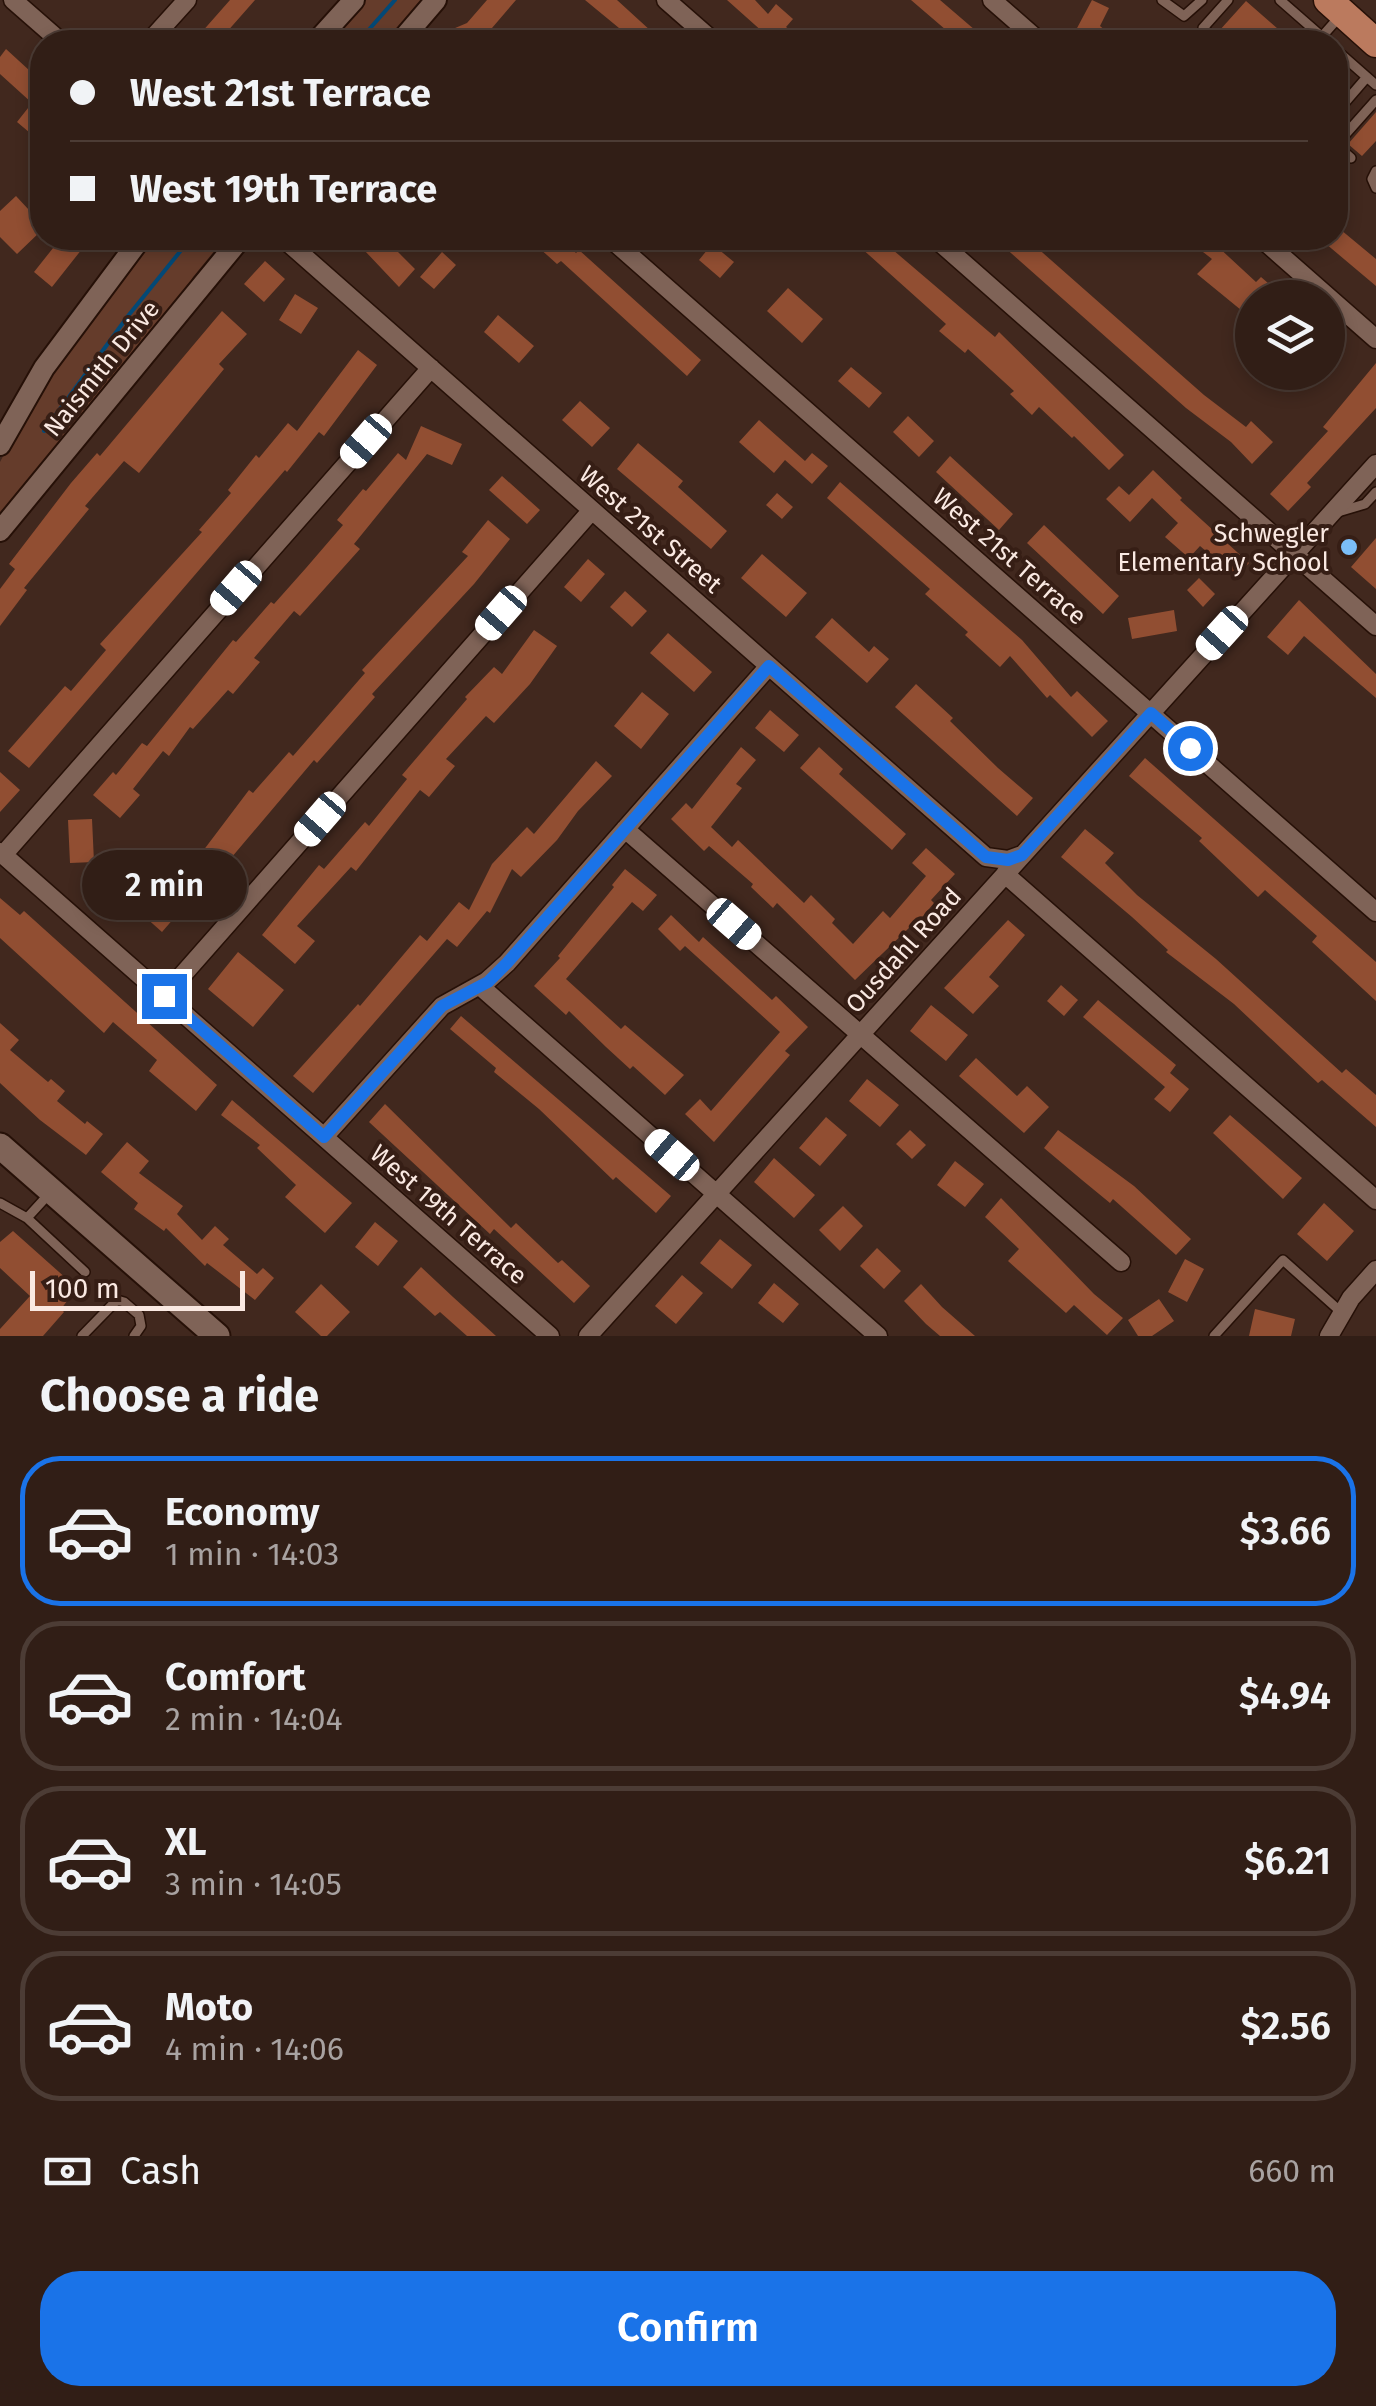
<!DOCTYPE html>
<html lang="en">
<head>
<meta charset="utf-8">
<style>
	:root { --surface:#311e16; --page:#39271f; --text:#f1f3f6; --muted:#a8a2a1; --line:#4c3c35; --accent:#1a73e8 }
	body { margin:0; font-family:"Fira Sans",sans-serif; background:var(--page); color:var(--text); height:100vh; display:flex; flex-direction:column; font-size:38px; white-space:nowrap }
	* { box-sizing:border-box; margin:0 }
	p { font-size:32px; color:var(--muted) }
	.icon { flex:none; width:55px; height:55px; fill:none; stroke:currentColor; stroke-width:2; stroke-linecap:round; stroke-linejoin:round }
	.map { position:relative; height:1336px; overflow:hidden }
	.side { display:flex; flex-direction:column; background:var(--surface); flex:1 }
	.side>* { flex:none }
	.banner { position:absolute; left:30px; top:30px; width:1318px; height:220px; border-radius:40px; box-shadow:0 5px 15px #0003,0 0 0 2px var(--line); display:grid; align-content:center; height:220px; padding:0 40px; background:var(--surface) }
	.controls { position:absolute; left:1235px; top:280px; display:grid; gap:20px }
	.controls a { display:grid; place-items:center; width:110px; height:110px; border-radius:50%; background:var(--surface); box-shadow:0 5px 15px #0003,0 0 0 2px var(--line); font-size:50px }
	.scale { position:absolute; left:30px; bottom:25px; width:215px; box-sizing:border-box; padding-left:10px; border:5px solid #fae9e2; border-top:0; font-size:28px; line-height:35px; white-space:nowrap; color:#fae9e2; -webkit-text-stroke:8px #361e15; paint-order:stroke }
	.end { position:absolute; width:45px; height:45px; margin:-22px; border:12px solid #1a73e8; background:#fff; box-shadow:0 0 0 5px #fff }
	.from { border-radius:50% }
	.bubble { position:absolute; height:70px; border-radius:35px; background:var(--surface); box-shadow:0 5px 15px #0003,0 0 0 2px var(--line); font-size:32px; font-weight:600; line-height:70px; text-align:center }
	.car { position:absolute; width:30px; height:60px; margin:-30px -15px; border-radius:12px; box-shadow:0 0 8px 2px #0007; background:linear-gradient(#fff 24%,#345 0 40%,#fff 0 76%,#345 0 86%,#fff 0) }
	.banner b { display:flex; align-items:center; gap:35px; height:95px; font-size:38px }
	.banner b+b { border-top:2px solid var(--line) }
	.banner i { width:25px; height:25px; background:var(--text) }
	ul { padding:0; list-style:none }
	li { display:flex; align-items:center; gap:30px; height:150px; margin:0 20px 15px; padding:0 20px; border:5px solid var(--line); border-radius:40px }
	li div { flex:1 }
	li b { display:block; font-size:38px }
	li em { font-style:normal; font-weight:600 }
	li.current { border-color:var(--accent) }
	li>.icon { width:90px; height:90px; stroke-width:1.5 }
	h2 { padding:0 40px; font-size:45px; line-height:120px }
	.pay { display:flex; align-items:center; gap:25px; height:110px; padding:0 40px; font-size:38px }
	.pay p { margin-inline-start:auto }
	.primary-button { display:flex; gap:20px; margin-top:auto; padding:20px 40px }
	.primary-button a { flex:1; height:115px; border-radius:40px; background:var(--accent); color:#fff; font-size:40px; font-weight:600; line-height:115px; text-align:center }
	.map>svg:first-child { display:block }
	.green { fill:#653c2b }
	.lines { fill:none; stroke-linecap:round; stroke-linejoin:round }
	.stream { stroke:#034977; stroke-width:4 }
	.building { fill:#914e32 }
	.service-casing { stroke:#261007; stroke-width:12 }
	.minor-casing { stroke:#261007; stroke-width:21 }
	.tertiary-casing { stroke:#261007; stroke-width:24 }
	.secondary-casing { stroke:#261007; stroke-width:29 }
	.primary-casing { stroke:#261007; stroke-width:31 }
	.service { stroke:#7f6357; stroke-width:9 }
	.minor { stroke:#7f6357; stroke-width:18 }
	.tertiary { stroke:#7f6357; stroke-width:20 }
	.secondary { stroke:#7f6357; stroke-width:25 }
	.primary { stroke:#bb7a5e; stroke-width:28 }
	.route { stroke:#1a73e8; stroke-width:12 }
	.poi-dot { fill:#7bbef8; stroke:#361e15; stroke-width:4 }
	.labels { text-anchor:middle; stroke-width:8; stroke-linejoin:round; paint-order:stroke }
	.street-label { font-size:25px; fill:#fae9e2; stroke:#361e15 }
	.poi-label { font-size:25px; fill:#fae9e2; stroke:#361e15; text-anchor:end }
</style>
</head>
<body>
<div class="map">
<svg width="1376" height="1336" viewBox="0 0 1376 1336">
	<rect width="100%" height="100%" fill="#41281e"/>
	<path class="green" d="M364 0H427L392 42H326Z
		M151 238H225L193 277 187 291 0 521V462L22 420 57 362Z"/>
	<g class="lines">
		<path class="stream" d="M358 42 395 0
			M44 431 128 316 191 238"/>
	</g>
	<path class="building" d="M230 0H255L218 42H193Z
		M487 0H516L480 42H453L448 31 467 23Z
		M585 0H617L663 42H636Z
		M727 0H755L768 14 776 4 793 19 786 27 806 42H774Z
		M911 0H940L989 42H960Z
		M1092 0 1109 8 1100 26 1119 42H1099L1076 30Z
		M1246 1 1293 42H1231L1226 39 1219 31Z
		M6 49 42 82V143L17 122 32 103 0 74V57Z
		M1376 112V141L1362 156 1348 144Z
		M16 196 42 224V230L17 254 0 237V211Z
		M1335 225 1376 259V286L1319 238H1335Z
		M61 238H67L82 249 52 287 34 272Z
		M378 238H384L415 269 399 287 365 251Z
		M528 238H560L576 253 579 250 701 360 687 376 561 261 557 264Z
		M850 238H879L995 337 999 332 1124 455 1109 470 1074 436 1072 438 1039 407 1032 415 1010 394 1014 391 968 349 965 353 939 331 946 324Z
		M994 238H1026L1204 395 1246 427 1251 421 1273 442 1252 464 1231 442 1186 408Z
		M1185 238H1222L1216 245 1256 282 1261 277 1276 290 1269 298H1252V319L1197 274 1212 259Z
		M712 244 734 262 720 278 699 260Z
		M442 252 456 265 434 289 420 277Z
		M265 261 285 279 264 302 244 284Z
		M788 288 823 319 802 343 767 311Z
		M295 294 318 308 301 334 279 320Z
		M222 311 247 334 219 364 224 369 139 473 124 461 85 506 89 509 24 588 27 590 0 626V589L15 569 9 564 71 483 97 453 100 456Z
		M498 315 534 346 519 363 484 332Z
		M358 350 377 365 324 436 319 432 287 472 285 470 29 768 8 751 65 686 71 691 106 650 100 644 202 532 199 530 231 493 228 490 256 455 259 458 288 423 297 431Z
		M1376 363V408L1307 483 1311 487 1288 511 1270 494 1328 431 1323 427Z
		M851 367 882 393 869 408 838 381Z
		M580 401 610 428 592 447 562 420Z
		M908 416 934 441 919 457 893 432Z
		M759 420 805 461 812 453 828 466 812 484 785 460 774 473 739 442Z
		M421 426 462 444 452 465 427 454 354 544 360 549 300 616 294 611 254 658 260 662 233 694 228 690 193 729 190 727 169 756 163 751 133 789 140 795 120 818 93 795 113 772 116 775 142 743 147 746 233 640 236 642 271 602 274 604 306 568 343 525 337 520 363 489 366 491 398 453 406 460Z
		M638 443 683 481 678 487 727 531 711 549 617 469Z
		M950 456 1013 514 999 530 936 472Z
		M1153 470 1182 498 1180 500 1249 563 1236 577 1200 546 1189 558 1165 537 1178 523 1152 498 1130 522 1106 499 1119 486 1129 495Z
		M502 476 540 510 527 524 489 490Z
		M840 482 1022 640 1071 697 1077 691 1108 721 1092 737 1050 695 1047 698 1010 656 1000 667 965 635 968 632 925 594 930 589 827 498Z
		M777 493 793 507 782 519 766 505Z
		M488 520 510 539 474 584 372 694 375 697 317 763 314 760 204 890 201 887 162 932 144 916 171 885 175 888 249 790 253 793 289 752 293 756 365 673 362 670 468 556 462 552Z
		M1044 525 1119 596 1103 614 1027 543Z
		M1376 538V589L1351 567Z
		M762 554 807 593 786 617 741 578Z
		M588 559 605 574 581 602 564 587Z
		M1199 578 1215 594 1203 607 1187 590Z
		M625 591 647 611 632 627 610 607Z
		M1299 600 1376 674V698L1304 636 1288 655 1267 637Z
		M1174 610 1177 631 1132 639 1128 618Z
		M832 618 869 652 874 646 889 659 867 683 815 637Z
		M534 630 557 646 530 684 494 723 486 716 446 759 455 766 429 797 420 790 356 871 351 867 297 926 315 941 295 964 262 935 319 865 324 869 365 822 369 826 407 779 402 775 467 699 465 697 494 667 502 674Z
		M668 633 712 672 694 692 650 653Z
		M916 684 953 718 950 721 998 768 1033 798 1017 816 895 707Z
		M642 692 669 714 641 749 614 726Z
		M770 710 799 735 784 752 755 728Z
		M741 747 756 760 736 784 742 788 711 827 732 847 738 840 804 903 811 895 835 919 832 923 853 944 883 911 890 918 926 876 912 863 926 848 955 874 931 900 934 903 913 928 911 926 855 980 777 903 773 908 751 887 753 884 709 846 704 851 671 819 686 803 692 809Z
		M819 747 843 769 839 774 906 834 892 850 800 768Z
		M1145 758 1376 962V1001L1312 942 1317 936 1265 890 1258 897 1199 841 1202 838 1129 776Z
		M596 761 612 776 578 811 557 840 521 877 512 869 490 913 487 911 457 947 447 939 313 1093 293 1076 358 1004 360 1006 420 935 427 941 459 902 469 910 492 864 527 827 534 834Z
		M0 772 20 790 0 812Z
		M92 819 94 862 70 863 68 820Z
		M1085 829 1114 853 1105 863 1137 895 1216 959 1342 1073 1346 1069 1376 1095V1127L1322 1080 1318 1083 1234 1004 1166 952 1168 950 1132 917 1061 857Z
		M625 869 657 895 643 911 632 902 566 979 621 1029 625 1025 684 1075 665 1095 633 1066 630 1069 606 1047 569 1011 566 1015 534 986 560 958 558 956 614 887 612 885Z
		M0 898 20 915 24 911 217 1085 196 1111 149 1071 157 1060 113 1022 104 1033 0 938Z
		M671 915 699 942 703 937 772 1000 776 996 808 1027 785 1051 790 1055 714 1142 685 1114 700 1099 711 1111 780 1032 685 946 680 951 658 929Z
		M1008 920 1025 935 989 977 999 986 973 1014 944 988Z
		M238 952 284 990 253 1027 208 989Z
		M1061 985 1078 1000 1064 1016 1047 1001Z
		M1098 1000 1176 1065 1170 1073 1189 1089 1170 1112 1154 1099 1165 1087 1083 1017Z
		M931 1005 968 1035 946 1061 910 1031Z
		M461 1016 671 1196 656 1213 616 1177 613 1180 539 1109 494 1072 496 1068 450 1029Z
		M0 1023 19 1040 10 1050 48 1082 51 1079 65 1091 57 1101 85 1124 87 1121 103 1134 86 1155 40 1120 0 1083Z
		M976 1058 1017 1096 1027 1086 1049 1107 1024 1133 959 1076Z
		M867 1079 899 1105 880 1127 849 1101Z
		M232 1100 352 1203 325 1233 285 1197 296 1185 257 1148 260 1145 221 1115Z
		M385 1104 511 1228 516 1223 558 1263 562 1260 590 1286 574 1303 494 1229 490 1234 369 1122Z
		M1230 1115 1302 1178 1283 1199 1213 1133Z
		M826 1117 847 1135 820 1166 799 1148Z
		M910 1130 926 1145 912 1159 896 1144Z
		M1058 1130 1134 1186 1191 1239 1176 1255 1113 1199 1110 1203 1082 1180 1044 1148Z
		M127 1142 149 1161 139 1173 183 1206 177 1214 202 1240 215 1226 229 1239 223 1245 257 1274 263 1268 274 1278 255 1300 207 1263 205 1266 166 1228 164 1231 134 1209 138 1203 101 1172Z
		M774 1158 815 1195 794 1218 754 1182Z
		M955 1161 984 1184 965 1207 937 1185Z
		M1001 1198 1094 1294 1123 1318 1107 1335 1074 1305 1066 1313 1008 1261 1019 1249 985 1217Z
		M1324 1203 1354 1231 1327 1261 1297 1234Z
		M843 1206 863 1226 840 1251 819 1230Z
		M375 1222 398 1241 378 1266 355 1247Z
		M13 1231 77 1288 61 1309 64 1312 43 1336H0V1329L30 1296 0 1268V1242Z
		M720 1239 752 1265 732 1289 700 1263Z
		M877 1248 901 1271 884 1289 860 1266Z
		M1185 1259 1204 1269 1187 1302 1168 1292Z
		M421 1267 453 1297 496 1336H467L440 1312 435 1316 403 1287Z
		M682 1275 703 1293 676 1324 655 1306Z
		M774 1283 799 1304 783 1323 758 1303Z
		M321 1284 350 1312 327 1336H321L295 1312Z
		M921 1284 942 1307 975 1336H940L926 1324 904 1301Z
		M1159 1299 1174 1321 1152 1336H1138L1128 1320Z
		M1255 1309 1295 1319 1291 1336H1249Z"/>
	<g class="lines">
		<g class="service-casing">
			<path id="service" d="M1162 0 1184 16 1202 0
				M1280 0 1328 42
				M1219 42 1203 28 1228 0
				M1317 42 1341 15
				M1335 49 1376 85
				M1335 114 1367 77
				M1335 144 1351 158
				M1336 145 1376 100
				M1376 171 1372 179 1376 188
				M1338 512 1365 504 1376 492
				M0 1203 27 1218 85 1272
				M27 1218 49 1194
				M82 1336 117 1300 124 1302 139 1315 141 1326 134 1336
				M1214 1336 1283 1260 1341 1312"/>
		</g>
		<g class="minor-casing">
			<path id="minor" d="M13 0 61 42
				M666 0 714 42
				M992 0 1040 42
				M149 42 187 0
				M283 238 986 857 1008 860 1022 855
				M610 238 1376 912
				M935 238 1376 626
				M1261 238 1376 339
				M625 829 1121 1262
				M0 852 550 1336
				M3 855 431 368
				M1005 874 1376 1200
				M480 986 878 1336
				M164 996 592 510
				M324 1137 442 1006 487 981 507 963 769 666
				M588 1336 1376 464
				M1329 1336 1351 1298 1376 1270"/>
		</g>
		<g class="tertiary-casing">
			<path id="tertiary" d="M316 42 354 0
				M400 42 436 0
				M0 445 44 368 141 238
				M0 531 241 238"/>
		</g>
		<g class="secondary-casing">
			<path id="secondary" d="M0 1146 217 1336"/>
		</g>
		<g class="primary-casing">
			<path id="primary" d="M1328 0 1376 43"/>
		</g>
		<use href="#service" class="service"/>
		<use href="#minor" class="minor"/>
		<use href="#tertiary" class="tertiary"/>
		<use href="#secondary" class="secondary"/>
		<use href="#primary" class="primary"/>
	</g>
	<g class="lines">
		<path class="route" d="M164 996 324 1137 442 1006 488 982 507 963 769 666 986 857 1008 860 1022 855 1151 713 1190 748"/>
	</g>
	<circle class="poi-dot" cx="1349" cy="547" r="10"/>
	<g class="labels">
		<g class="street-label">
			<text transform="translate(101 368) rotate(-51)" y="9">Naismith Drive</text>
			<text transform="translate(651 529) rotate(41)" y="9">West 21st Street</text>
			<text transform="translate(1010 556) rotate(41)" y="9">West 21st Terrace</text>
			<text transform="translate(903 950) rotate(-48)" y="9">Ousdahl Road</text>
			<text transform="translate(449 1214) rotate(41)" y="9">West 19th Terrace</text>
		</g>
		<g class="poi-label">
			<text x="1329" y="542">Schwegler<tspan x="1329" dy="29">Elementary School</tspan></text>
		</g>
	</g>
</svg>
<div class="controls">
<a><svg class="icon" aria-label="layers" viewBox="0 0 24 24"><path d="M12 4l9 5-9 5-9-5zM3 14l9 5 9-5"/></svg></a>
</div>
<div class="scale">100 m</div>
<i class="end from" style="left:1190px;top:748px"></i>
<i class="end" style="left:164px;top:996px"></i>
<div class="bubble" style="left:82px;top:850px;width:165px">2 min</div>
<i class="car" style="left:366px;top:441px;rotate:221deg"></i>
<i class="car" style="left:236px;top:588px;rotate:221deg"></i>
<i class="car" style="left:501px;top:613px;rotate:221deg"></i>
<i class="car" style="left:1222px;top:633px;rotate:222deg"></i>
<i class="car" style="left:320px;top:819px;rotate:221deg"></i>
<i class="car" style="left:734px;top:924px;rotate:131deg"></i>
<i class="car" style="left:672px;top:1155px;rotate:311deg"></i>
<div class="banner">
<b><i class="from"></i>West 21st Terrace</b>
<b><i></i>West 19th Terrace</b>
</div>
</div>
<section class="side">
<h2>Choose a ride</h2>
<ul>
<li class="current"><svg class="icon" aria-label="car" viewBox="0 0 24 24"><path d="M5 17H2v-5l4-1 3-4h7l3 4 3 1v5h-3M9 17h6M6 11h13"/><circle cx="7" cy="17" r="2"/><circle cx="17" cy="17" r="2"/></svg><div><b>Economy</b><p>1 min · 14:03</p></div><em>$3.66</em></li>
<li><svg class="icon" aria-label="car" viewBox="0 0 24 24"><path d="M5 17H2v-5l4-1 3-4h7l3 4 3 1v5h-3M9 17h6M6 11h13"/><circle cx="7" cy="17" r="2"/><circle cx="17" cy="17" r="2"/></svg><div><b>Comfort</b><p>2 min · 14:04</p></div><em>$4.94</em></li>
<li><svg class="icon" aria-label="car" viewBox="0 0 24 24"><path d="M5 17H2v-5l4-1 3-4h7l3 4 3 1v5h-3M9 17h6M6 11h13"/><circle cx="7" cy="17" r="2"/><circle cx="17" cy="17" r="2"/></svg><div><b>XL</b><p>3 min · 14:05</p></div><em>$6.21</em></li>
<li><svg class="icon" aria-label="car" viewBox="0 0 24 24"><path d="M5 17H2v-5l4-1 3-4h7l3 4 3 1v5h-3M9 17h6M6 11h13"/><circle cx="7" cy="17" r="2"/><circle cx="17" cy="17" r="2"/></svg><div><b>Moto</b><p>4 min · 14:06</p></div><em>$2.56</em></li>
</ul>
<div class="pay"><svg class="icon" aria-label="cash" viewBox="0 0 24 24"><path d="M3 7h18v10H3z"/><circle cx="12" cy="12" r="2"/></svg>Cash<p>660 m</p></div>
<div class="primary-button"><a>Confirm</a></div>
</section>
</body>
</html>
